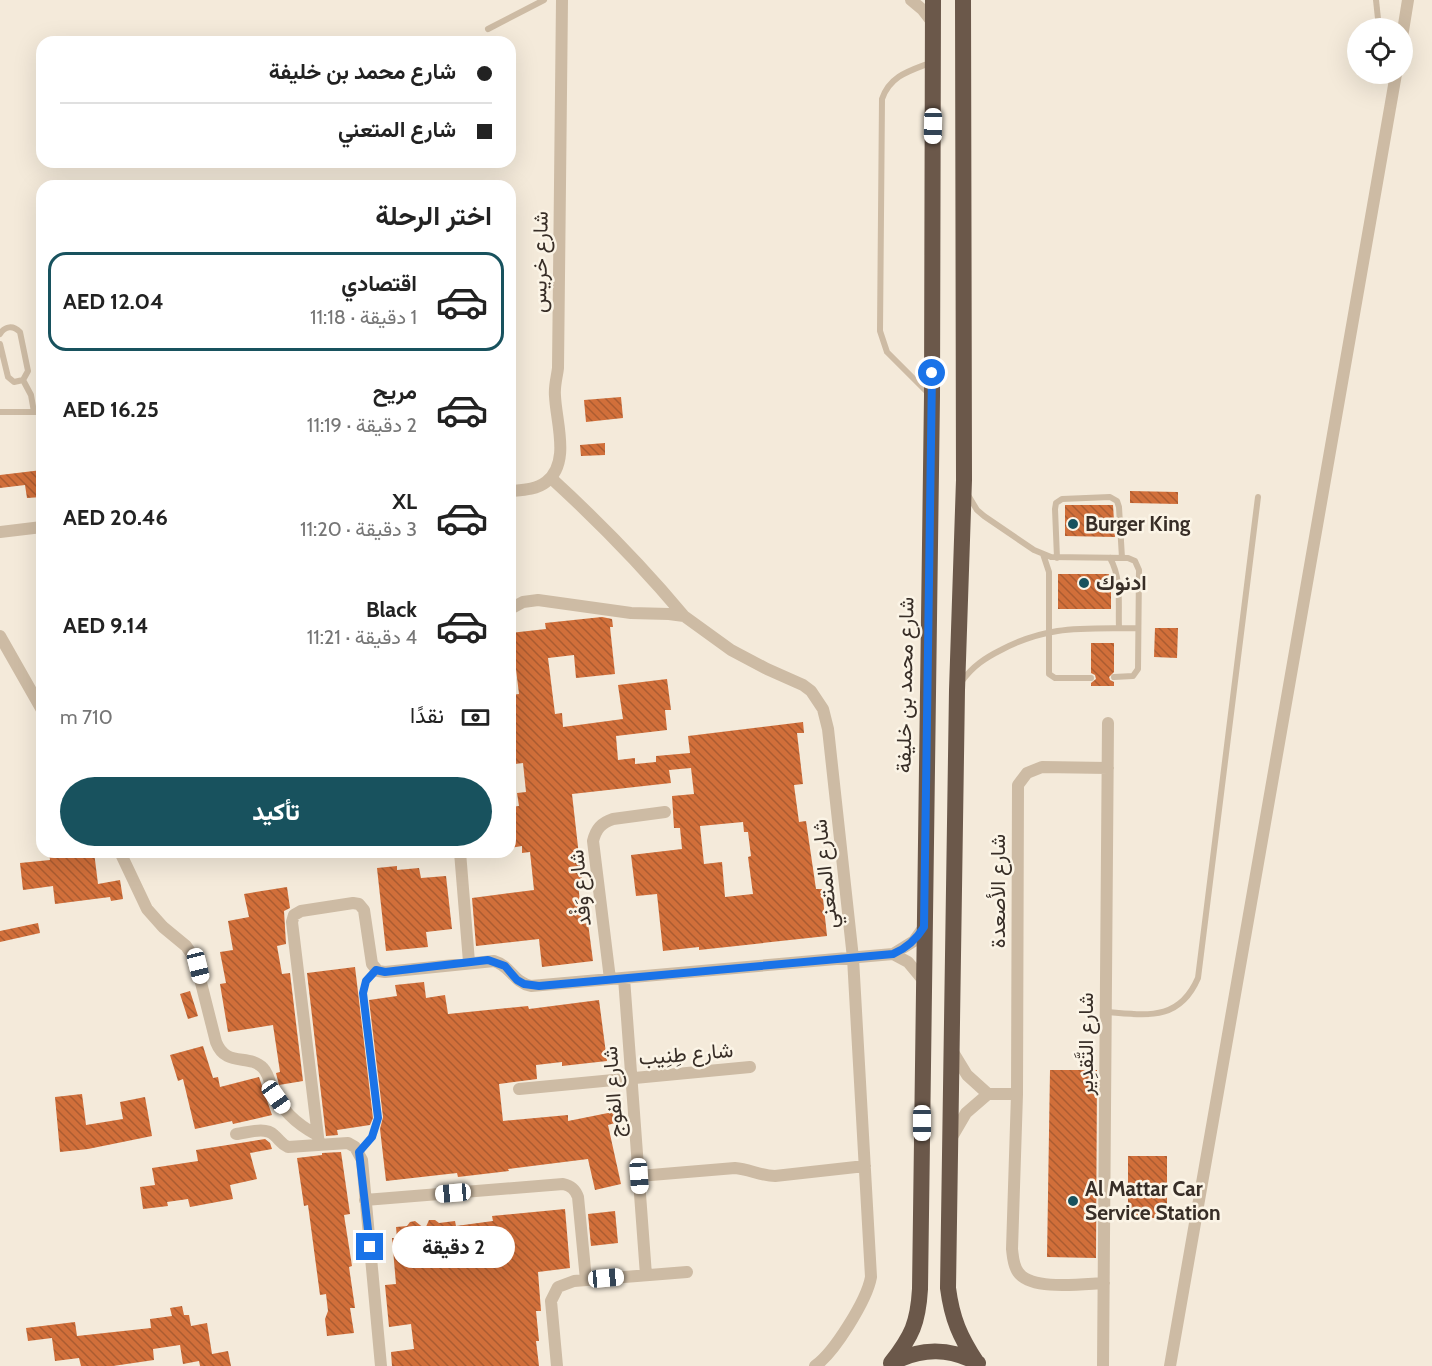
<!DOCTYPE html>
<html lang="ar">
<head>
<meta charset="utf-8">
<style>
	:root { --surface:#fff; --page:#f2f2f2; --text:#222; --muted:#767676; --line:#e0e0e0; --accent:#18525e }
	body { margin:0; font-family:Cabin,Vazirmatn,sans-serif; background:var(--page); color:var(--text); direction:rtl; height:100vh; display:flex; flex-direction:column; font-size:22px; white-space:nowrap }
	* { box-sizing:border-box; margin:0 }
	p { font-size:20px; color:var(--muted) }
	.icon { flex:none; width:33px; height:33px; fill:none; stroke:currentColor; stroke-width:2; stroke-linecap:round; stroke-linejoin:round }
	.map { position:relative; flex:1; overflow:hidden; direction:ltr }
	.drawer { position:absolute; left:36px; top:180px; width:480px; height:678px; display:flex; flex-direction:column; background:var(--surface); border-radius:18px; box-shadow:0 6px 24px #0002; direction:rtl }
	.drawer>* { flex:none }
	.banner { position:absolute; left:36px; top:36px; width:480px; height:132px; border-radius:18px; box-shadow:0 6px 24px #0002; direction:rtl; display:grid; align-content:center; height:132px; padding:0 24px; background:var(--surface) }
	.fabs { position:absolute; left:1347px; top:18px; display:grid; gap:12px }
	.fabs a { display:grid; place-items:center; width:66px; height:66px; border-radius:50%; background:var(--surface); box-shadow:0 6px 24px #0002; font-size:30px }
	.end { position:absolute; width:27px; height:27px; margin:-14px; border:8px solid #1a73e8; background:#fff; box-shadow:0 0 0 3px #fff }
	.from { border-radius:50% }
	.bubble { position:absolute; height:42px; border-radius:21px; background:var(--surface); box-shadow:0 6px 24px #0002; font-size:20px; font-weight:800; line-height:42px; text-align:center; direction:rtl }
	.car { position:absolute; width:18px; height:36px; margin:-18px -9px; border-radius:8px; box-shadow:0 0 4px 2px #0007; background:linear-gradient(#fff 24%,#345 0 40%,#fff 0 76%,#345 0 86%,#fff 0) }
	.banner b { display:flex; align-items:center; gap:21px; height:57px; font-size:22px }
	.banner b+b { border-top:2px solid var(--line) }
	.banner i { width:15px; height:15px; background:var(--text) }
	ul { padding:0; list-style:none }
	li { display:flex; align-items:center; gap:18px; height:99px; margin:0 12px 9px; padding:0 12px; border:3px solid transparent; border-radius:18px }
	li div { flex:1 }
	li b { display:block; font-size:22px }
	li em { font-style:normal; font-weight:800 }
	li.current { border-color:var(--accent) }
	li>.icon { width:54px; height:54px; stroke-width:1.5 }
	h2 { padding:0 24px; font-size:27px; line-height:72px }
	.pay { display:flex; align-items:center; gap:15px; height:66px; padding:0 24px; font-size:22px }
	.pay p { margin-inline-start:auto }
	.action { display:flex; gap:12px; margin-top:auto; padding:12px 24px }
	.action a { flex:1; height:69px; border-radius:36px; background:var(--accent); color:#fff; font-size:24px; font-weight:800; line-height:69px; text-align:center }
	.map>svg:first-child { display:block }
	.building { fill:url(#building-back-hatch); fill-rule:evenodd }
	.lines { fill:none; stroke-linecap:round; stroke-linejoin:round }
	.service { stroke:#cdbba4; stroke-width:6 }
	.minor { stroke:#cdbba4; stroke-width:12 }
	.trunk { stroke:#6b584a; stroke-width:16 }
	.route { stroke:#1a73e8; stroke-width:8 }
	.poi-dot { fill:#18525e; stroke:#fbf4e6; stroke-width:2 }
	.labels { text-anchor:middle; stroke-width:5; stroke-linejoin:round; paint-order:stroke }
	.street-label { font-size:21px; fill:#382e27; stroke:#fbf4e6 }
	.poi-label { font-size:21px; font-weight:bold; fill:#382e27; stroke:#fbf4e6; text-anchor:start }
</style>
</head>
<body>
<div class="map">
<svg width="1432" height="1366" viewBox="0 0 1432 1366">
	<defs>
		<pattern id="building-back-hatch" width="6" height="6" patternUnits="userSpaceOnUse" patternTransform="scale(1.5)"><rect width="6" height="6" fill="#d16f3a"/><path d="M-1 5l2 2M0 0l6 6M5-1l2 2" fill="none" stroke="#ab5c31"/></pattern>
	</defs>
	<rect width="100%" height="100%" fill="#f4eada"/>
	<path class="building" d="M621 397 623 418 586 422 584 400Z
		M605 443V455L581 456 580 445Z
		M42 470V497L27 498 25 485 0 488V475Z
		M1130 491 1178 492V504L1130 503Z
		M1065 505H1113L1115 537 1065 536Z
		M1058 574H1111V609H1058Z
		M602 617 612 619 613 627H610L615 674 576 678 574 655 548 658 555 714 562 713 563 727 623 719 618 685 667 679 671 710H665L667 730 616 736 618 760 635 758V764L656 762V756L690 753 688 736 803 722 804 733H797L803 784 794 785 799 822 806 821 816 889H822L827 936 699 950V947L663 951 657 894 636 896 631 855 682 849 680 828H674L672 796 694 794 691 768 669 770 671 783 572 794 582 882H578L582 924 588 923 593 961 542 967 539 939 476 946 472 898 534 890 530 852 522 853V846L510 848V807L519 806 517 793 526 792 523 763 515 764 510 719V695L519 694 515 661 510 662V633L546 629 545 623ZM743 822 744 832H748L751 856 748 857 753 894 725 897 722 862 704 864 700 826Z
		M1155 628H1178L1177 658 1154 657Z
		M1091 643H1114V672L1109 677 1110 680 1114 682V686H1091V683L1096 679 1095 675 1091 673Z
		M49 852H94L98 884 120 880 123 899 111 901 110 897 55 904 53 886 23 890 20 863 50 860Z
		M397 866V870L419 868 421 878 446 876 452 929 426 932 428 947 386 951 377 868Z
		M287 887 290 908 284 911 286 944 277 946 282 974 290 973 303 1081 279 1085 276 1073 280 1072 273 1025 228 1032 220 984 226 983 220 952 233 950 228 921 249 917 244 894Z
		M38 923 40 933 0 942V931Z
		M355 967 373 1118 370 1125 337 1130 338 1135 326 1136 307 973Z
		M424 982 426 998 445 995 448 1014 528 1006 529 1009 599 1000 607 1061 562 1066V1062L536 1065 537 1079 499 1084 503 1121 568 1115V1121L613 1112 615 1123 608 1125 621 1184 595 1190 588 1159 508 1169 509 1171 458 1177 457 1173 386 1181 380 1129 383 1117 369 1000 397 996 395 985Z
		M190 991 198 1016 188 1019 180 994Z
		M203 1046 213 1078 218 1077 220 1087 259 1077 272 1115 233 1124 232 1121 195 1129 183 1079 178 1081 170 1055Z
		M1050 1070H1097L1096 1258 1047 1257Z
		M82 1094 86 1125 123 1119 120 1102 145 1097 152 1136 88 1149 60 1152 55 1097Z
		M265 1139 270 1143 272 1149 250 1153 257 1179 230 1185 233 1199 190 1207 188 1199 167 1202 168 1206 143 1209 140 1187 155 1185 152 1168 198 1161 196 1150Z
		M341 1152 350 1214 344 1215 352 1266 349 1267 355 1308H350L354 1333 327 1336 325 1319 328 1311 326 1294 320 1295 308 1205 304 1206 297 1158 322 1155V1153Z
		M1128 1156H1167V1218H1128Z
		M565 1209 570 1268 538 1272 541 1311H536L539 1341H536L539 1366H392L391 1352 414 1349 411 1324 389 1327 385 1285 396 1284 392 1238H397L396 1227 407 1226 410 1222 415 1221 425 1229 429 1220H435L439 1223 455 1221 456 1226 493 1221 492 1216Z
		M615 1211 618 1243 591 1246 588 1214Z
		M182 1306 184 1315H189L191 1326 207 1323 212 1354 228 1351 231 1366H200L199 1361 183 1364 180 1345 153 1349 154 1360 113 1366H81L79 1358 55 1361 52 1338 28 1341 26 1328 75 1322 77 1336 151 1328 150 1319 172 1316 170 1308Z"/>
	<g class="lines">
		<path class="service" d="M1376 0 1379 28
			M488 29 544 0
			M0 334C5 326 13 325 20 332L28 371 23 380 14 382 8 377 0 344
			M23 380 31 395 34 412
			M929 394 887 352 880 331 882 99C890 76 909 71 930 63
			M0 412H42
			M968 495 977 510 984 516 1034 550 1051 557 1128 558 1135 561 1139 570 1138 669 1133 676 1114 677
			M1043 554 1049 572V674L1055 678H1091
			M1057 558 1055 509 1056 503 1062 499 1110 497 1117 501 1119 507 1122 558
			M1110 558C1122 579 1118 604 1119 628
			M962 681C973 666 985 658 1001 650 1050 624 1085 629 1137 628
			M1106 1012C1146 1015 1179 1022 1198 978L1258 497
			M359 1152 372 1137 378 1118 363 993 366 981 376 970"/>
		<path class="minor" d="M911 0 923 10 933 23
			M1402 37 1408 0
			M551 478C598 521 643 567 684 616
			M510 491C522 490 536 490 546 482 571 463 556 422 555 396 554 386 557 377 558 368L562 0
			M0 532 42 527
			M510 609 523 602 538 600 631 613 669 614 684 616 731 650 767 669 803 685 811 691 823 709 828 729 853 958 871 1277C867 1300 834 1353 815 1366
			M0 636 42 710
			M120 852 147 909 163 927 186 946 195 959 216 1042C226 1068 249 1053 263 1068 268 1073 270 1082 272 1089 281 1110 298 1125 317 1135
			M460 852 469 962
			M893 954 908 962 923 980
			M624 978 646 1275
			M610 979 593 841C596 829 601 823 613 819L665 812
			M953 1052 967 1075 988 1094H1017
			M519 1089 750 1067
			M236 1134C247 1133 265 1126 274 1135 280 1140 281 1144 288 1147L348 1143 355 1147 362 1160 381 1366
			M952 1137 966 1113 988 1094
			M319 1145 292 922 294 915 301 911 353 903 359 904 364 910 372 964 378 971 385 972 494 961C511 966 513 982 531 986L893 954 914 941 924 927
			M639 1176 735 1168C749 1169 761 1176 775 1176L865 1166
			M365 1200 563 1184C571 1186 575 1189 578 1197L586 1280
			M1104 1283C1082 1284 1031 1291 1018 1272 1013 1265 1013 1257 1012 1249L1017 1094 1018 785 1027 773 1042 767 1108 768
			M557 1366 551 1301 558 1287 574 1281 687 1272
			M1103 1366 1108 723
			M1170 1366 1396 74"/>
		<path class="trunk" d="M963 0 964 480 957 690 948 1288C952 1319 960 1337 977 1363
			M894 1362C923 1347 950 1348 978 1363
			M891 1363C912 1336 918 1323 920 1289L932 396 933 0"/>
	</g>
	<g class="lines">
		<path class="route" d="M370 1247 359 1152 372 1137 378 1118 363 993 366 981 376 970 385 972 488 960 505 966 517 980 524 984 539 986 893 954C907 948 916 940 924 927L932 373"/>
	</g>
	<g class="poi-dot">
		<circle cx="1073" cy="524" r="6"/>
		<circle cx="1084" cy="583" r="6"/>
		<circle cx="1073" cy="1201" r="6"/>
	</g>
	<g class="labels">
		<g class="street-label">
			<text transform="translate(540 262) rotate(-89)" y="7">شارع خريس</text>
			<text transform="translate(905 685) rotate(-89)" y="7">شارع محمد بن خليفة</text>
			<text transform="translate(825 874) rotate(-96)" y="7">شارع المتعني</text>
			<text transform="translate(580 888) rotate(-96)" y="7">شارع وَفْد</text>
			<text transform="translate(998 891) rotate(-90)" y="7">شارع الأصعدة</text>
			<text transform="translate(1086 1044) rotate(-90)" y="7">شارع التَّقدِير</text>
			<text transform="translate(686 1054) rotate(-5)" y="7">شارع طِنِيب</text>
			<text transform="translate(613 1092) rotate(-94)" y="7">شارع الفوج</text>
		</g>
		<g class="poi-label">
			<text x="1085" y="531">Burger King</text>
			<text x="1096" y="590">ادنوك</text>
			<text x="1085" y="1196">Al Mattar Car<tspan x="1085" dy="24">Service Station</tspan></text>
		</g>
	</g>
</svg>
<div class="fabs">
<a><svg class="icon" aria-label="locate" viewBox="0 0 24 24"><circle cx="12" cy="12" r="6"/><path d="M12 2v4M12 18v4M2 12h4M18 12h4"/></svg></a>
</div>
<i class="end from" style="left:932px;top:373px"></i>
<i class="end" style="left:370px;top:1247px"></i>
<div class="bubble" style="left:392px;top:1226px;width:123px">2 دقيقة</div>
<i class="car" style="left:933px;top:126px;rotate:181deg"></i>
<i class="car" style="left:198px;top:966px;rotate:166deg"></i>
<i class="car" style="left:276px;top:1097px;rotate:145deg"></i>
<i class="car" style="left:922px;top:1123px;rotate:180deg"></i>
<i class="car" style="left:639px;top:1176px;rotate:176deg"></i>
<i class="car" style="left:453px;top:1193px;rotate:265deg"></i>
<i class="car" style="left:606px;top:1278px;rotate:85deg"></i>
<div class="banner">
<b><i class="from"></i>شارع محمد بن خليفة</b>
<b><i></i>شارع المتعني</b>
</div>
<section class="drawer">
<h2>اختر الرحلة</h2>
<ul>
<li class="current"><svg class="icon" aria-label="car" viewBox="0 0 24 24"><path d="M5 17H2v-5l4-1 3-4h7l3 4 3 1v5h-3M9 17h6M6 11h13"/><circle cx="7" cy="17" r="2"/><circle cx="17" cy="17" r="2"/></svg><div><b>اقتصادي</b><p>1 دقيقة · 11:18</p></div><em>AED 12.04</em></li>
<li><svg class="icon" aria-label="car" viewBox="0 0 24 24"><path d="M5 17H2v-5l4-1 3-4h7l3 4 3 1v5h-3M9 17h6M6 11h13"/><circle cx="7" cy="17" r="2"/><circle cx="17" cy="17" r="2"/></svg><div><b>مريح</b><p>2 دقيقة · 11:19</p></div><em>AED 16.25</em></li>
<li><svg class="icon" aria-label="car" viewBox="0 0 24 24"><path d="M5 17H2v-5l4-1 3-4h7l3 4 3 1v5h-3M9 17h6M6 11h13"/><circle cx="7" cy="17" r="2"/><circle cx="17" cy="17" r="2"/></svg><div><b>XL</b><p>3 دقيقة · 11:20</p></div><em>AED 20.46</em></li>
<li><svg class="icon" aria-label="car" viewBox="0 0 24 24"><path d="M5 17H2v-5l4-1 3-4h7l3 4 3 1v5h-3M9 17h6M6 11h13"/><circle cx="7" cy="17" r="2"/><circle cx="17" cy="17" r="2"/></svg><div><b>Black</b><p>4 دقيقة · 11:21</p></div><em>AED 9.14</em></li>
</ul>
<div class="pay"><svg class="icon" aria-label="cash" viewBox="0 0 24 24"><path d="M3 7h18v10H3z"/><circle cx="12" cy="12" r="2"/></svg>نقدًا<p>710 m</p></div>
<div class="action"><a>تأكيد</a></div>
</section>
</div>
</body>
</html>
